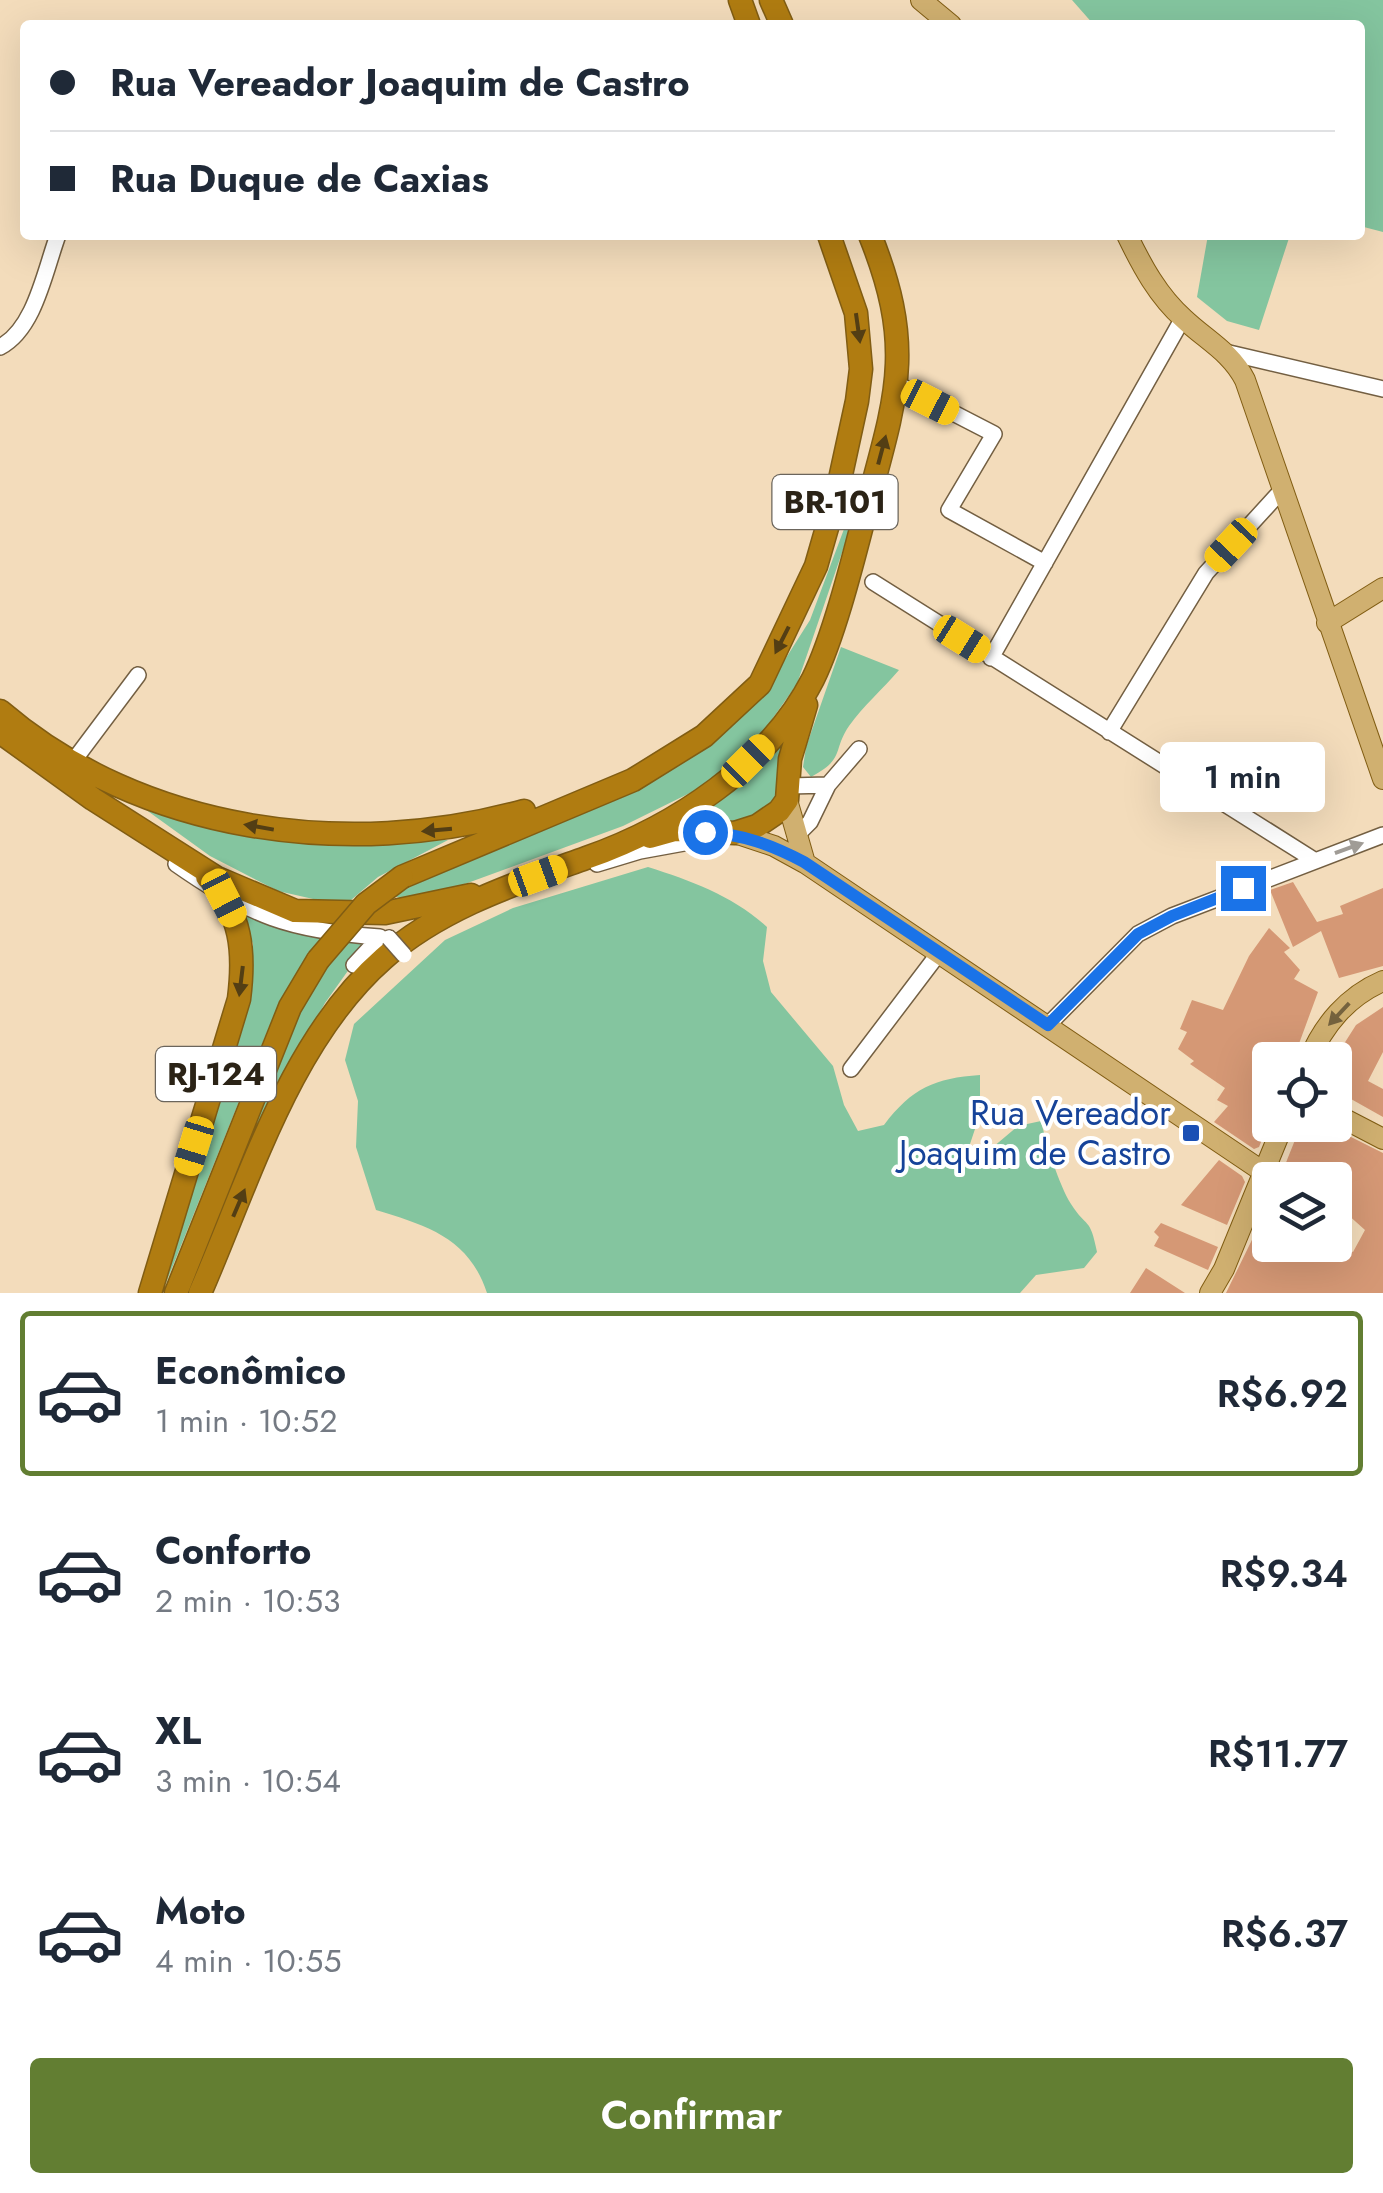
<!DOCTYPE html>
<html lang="pt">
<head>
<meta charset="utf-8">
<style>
	:root { --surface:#fff; --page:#f6f6f7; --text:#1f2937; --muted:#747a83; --line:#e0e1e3; --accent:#627e32 }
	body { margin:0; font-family:Jost,sans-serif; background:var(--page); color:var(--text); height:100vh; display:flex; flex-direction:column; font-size:38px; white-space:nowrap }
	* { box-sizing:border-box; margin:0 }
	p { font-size:32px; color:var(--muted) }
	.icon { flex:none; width:55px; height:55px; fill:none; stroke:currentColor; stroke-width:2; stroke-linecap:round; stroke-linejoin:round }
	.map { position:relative; height:1293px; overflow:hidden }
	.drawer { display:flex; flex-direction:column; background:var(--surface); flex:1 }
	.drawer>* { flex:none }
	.hud { position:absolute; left:20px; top:20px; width:1345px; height:220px; border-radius:10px; box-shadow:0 10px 40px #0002; display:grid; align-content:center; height:220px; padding:0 30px; background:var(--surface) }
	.fabs { position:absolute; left:1252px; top:1042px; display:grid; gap:20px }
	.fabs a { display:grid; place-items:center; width:100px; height:100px; border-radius:10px; background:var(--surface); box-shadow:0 10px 40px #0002; font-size:50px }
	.end { position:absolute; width:45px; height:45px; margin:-22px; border:12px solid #1a73e8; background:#fff; box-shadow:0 0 0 5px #fff }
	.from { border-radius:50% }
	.bubble { position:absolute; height:70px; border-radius:10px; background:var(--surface); box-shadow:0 10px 40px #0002; font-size:32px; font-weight:600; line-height:70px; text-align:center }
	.car { position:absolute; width:30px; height:60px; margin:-30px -15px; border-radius:12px; box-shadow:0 0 8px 2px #0007; background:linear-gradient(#f5c518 24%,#345 0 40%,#f5c518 0 76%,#345 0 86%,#f5c518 0) }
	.hud b { display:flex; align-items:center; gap:35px; height:95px; font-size:38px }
	.hud b+b { border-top:2px solid var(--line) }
	.hud i { width:25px; height:25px; background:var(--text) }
	ul { padding:18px 0 0; list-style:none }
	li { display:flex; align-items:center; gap:30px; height:165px; margin:0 20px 15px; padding:0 10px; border:5px solid transparent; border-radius:10px }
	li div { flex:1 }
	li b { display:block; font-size:38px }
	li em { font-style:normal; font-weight:600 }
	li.active { border-color:var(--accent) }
	li>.icon { width:90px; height:90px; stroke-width:1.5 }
	.primary-button { display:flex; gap:20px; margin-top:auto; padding:20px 30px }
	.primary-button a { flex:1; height:115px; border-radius:10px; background:var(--accent); color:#fff; font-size:40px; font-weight:600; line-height:115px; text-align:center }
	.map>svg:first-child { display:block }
	.green { fill:#84c59f }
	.building { fill:#d59875 }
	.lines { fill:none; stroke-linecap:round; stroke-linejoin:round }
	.minor-casing { stroke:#735f42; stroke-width:18 }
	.major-casing { stroke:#815d13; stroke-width:22 }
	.highway-casing { stroke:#815d13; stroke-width:25 }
	.minor { stroke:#fff; stroke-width:15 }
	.major { stroke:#d0b070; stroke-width:20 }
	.highway { stroke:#b07c11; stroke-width:22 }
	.minor-bridge-casing { stroke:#735f42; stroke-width:18; stroke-linecap:butt }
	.highway-bridge-casing { stroke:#815d13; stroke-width:25; stroke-linecap:butt }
	.minor-bridge { stroke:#fff; stroke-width:15 }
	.highway-bridge { stroke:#b07c11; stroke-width:22 }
	.oneway { fill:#533e14 }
	.oneway2 { fill:#a09c96 }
	.oneway3 { fill:#75623e }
	.route { stroke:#1a73e8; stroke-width:12 }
	.transit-dot { fill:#1a4fb4; stroke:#fff; stroke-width:4 }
	.labels { text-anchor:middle; stroke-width:8; stroke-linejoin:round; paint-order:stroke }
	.shield { fill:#fff; stroke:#6b655c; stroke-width:2.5 }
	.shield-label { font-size:32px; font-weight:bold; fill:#2b2316 }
	.transit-label { font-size:35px; fill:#164399; stroke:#fff; text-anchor:end }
</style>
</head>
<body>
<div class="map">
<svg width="1383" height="1293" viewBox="0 0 1383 1293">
	<rect width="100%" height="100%" fill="#f3dcbb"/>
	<path class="green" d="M1072 0H1383V232L1360 226V25H1094Z
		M1208 235H1290L1259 330 1227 321 1197 297Z
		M853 505 858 506 797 684 749 752 694 791 623 826 462 885 406 900 394 896 454 862 630 788 767 688 810 620Z
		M841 647 899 670C883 689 863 706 849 726 832 751 846 758 811 777L803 767 806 747Z
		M789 731 777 797 769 812 732 825 682 817Z
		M120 791 322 841 448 840 378 877 344 906 278 891 210 856Z
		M648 867C692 881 733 896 767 927L763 961 771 992 833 1066 844 1105 858 1131 884 1125C912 1088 935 1078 980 1075V1114L968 1150 980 1158 1018 1126 1041 1121C1046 1143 1059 1185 1071 1204 1087 1229 1090 1216 1097 1252L1084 1268 1036 1275 1020 1293H487C469 1238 428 1226 376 1210L356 1147 358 1101 345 1060 354 1024 445 940 513 908Z
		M231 888 327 929 298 971 269 1027 162 1293 251 991 253 944Z
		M351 935 372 937 325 1003 280 1084 186 1293 262 1093 308 994Z"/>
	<path class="building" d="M1293 882 1317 922 1343 914 1340 906 1383 888V966L1339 978 1321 931 1293 947 1270 890Z
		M1269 928 1290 948 1284 952 1300 970 1294 979 1318 992 1293 1060H1270V1120L1259 1147 1254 1149 1214 1122 1228 1106 1217 1100 1225 1088 1190 1064 1194 1061 1178 1049 1187 1032 1180 1029 1192 1000 1223 1010 1249 956Z
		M1383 1007V1052L1368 1081 1383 1089V1117L1351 1099 1347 1105 1335 1100V1058L1356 1025Z
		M1301 1125H1327L1383 1153V1293H1226L1270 1203V1245H1339L1353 1252 1365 1230 1346 1213 1335 1233V1180H1279Z
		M1219 1160 1242 1176 1245 1182 1227 1225 1181 1205Z
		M1161 1223 1218 1247 1208 1270 1154 1246 1159 1237 1154 1232Z
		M1146 1268 1185 1293H1130Z"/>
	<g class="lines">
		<g class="minor-casing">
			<path id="minor" d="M0 347C35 329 45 270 58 235
				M1225 352 1383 389
				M899 385 994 434 949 510 1045 563
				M873 582 1314 860
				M991 658 1183 318
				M1109 732 1206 573 1282 490
				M72 763 138 675
				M789 786 828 785
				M796 836 810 822 828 785 859 749
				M176 864C250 916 290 931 380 937L354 965 389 938
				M597 864 640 851 706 839
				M1048 1025 1138 934 1172 916 1383 835
				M851 1069 939 953"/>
		</g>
		<g class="major-casing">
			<path id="major" d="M921 0 951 25
				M1127 235C1142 266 1158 296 1184 319 1206 340 1231 352 1245 380L1383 779
				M1327 623 1383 588
				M787 800 805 863
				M735 833 774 846 805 863 1265 1173
				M1309 1060C1323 1025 1348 996 1383 981
				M1335 1114 1383 1139
				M1210 1293 1224 1269 1283 1125"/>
		</g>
		<g class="highway-casing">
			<path id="highway" d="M740 0 749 25
				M771 0 782 25
				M0 711C142 833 348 860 524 811
				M0 732 93 799 217 878 295 911 385 913 471 895
				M650 837 675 830 735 833 757 826 779 811 787 800 790 759 806 705
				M402 877 633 780 704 736 760 684 816 566 837 493 857 401 861 369 856 313 829 235
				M150 1293 239 999C245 952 242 913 207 877
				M176 1293 290 1007 318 960
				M200 1293C249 1181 290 1040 384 958 440 908 517 883 586 858 675 827 769 765 813 679 835 634 854 556 867 506 897 395 915 347 870 235"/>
		</g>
		<use href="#minor" class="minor"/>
		<use href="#major" class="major"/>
		<use href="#highway" class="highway"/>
		<g class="minor-bridge-casing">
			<path id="minor-bridge" d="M389 938 404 955"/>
		</g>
		<g class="highway-bridge-casing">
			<path id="highway-bridge" d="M318 960 366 904 402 877"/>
		</g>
		<use href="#minor-bridge" class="minor-bridge"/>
		<use href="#highway-bridge" class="highway-bridge"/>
	</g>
	<defs><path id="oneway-solid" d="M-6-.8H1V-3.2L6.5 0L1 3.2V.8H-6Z" transform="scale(2.5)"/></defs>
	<g class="oneway">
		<use href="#oneway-solid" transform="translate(858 328) rotate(82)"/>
		<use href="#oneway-solid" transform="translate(882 450) rotate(-75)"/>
		<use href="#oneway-solid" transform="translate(782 640) rotate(117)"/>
		<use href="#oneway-solid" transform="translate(259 827) rotate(-170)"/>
		<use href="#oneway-solid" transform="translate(437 830) rotate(175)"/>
		<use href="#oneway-solid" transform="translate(241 981) rotate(97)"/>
		<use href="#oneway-solid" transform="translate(239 1203) rotate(-67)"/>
	</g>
	<use class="oneway2" href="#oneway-solid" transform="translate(1349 848) rotate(-20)"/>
	<use class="oneway3" href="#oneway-solid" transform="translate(1339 1014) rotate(133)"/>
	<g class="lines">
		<path class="route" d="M705 832C742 834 772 845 804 862L1048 1025 1138 934 1172 916 1243 888"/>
	</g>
	<rect class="transit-dot" x="1181" y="1123" width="20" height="20" rx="5"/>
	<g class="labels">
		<g class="shield">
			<rect x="772.5" y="475" width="125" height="54" rx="8"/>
			<rect x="156" y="1047" width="120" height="54" rx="8"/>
		</g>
		<g class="shield-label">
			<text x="835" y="513">BR-101</text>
			<text x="216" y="1085">RJ-124</text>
		</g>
		<g class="transit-label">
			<text x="1171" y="1125">Rua Vereador<tspan x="1171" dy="40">Joaquim de Castro</tspan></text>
		</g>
	</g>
</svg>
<div class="fabs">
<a><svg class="icon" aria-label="locate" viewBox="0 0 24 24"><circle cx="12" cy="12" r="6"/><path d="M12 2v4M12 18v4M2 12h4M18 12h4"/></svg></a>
<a><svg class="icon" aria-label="layers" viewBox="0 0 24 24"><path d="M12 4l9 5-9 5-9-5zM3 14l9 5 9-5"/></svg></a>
</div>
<i class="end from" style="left:705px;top:832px"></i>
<i class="end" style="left:1243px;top:888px"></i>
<div class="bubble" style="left:1160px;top:742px;width:165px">1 min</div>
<i class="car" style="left:930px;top:402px;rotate:117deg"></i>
<i class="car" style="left:1231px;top:545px;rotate:223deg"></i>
<i class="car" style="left:962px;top:639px;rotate:122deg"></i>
<i class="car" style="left:748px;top:761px;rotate:45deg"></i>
<i class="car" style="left:538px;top:876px;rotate:70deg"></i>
<i class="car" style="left:224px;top:898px;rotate:153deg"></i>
<i class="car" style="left:194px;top:1146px;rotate:197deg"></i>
<div class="hud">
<b><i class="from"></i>Rua Vereador Joaquim de Castro</b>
<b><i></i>Rua Duque de Caxias</b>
</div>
</div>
<section class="drawer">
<ul>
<li class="active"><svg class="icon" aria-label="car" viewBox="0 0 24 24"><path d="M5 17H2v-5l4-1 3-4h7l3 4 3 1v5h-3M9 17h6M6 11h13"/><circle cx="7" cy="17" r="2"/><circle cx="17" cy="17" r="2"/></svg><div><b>Econômico</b><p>1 min · 10:52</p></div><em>R$6.92</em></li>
<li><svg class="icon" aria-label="car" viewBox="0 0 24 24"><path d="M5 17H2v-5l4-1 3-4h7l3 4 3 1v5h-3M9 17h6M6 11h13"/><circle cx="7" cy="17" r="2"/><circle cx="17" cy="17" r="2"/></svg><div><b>Conforto</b><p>2 min · 10:53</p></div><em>R$9.34</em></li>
<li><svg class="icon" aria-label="car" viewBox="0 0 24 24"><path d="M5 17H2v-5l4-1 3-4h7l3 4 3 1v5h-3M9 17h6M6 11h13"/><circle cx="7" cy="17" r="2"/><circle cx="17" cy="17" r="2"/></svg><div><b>XL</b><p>3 min · 10:54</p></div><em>R$11.77</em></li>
<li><svg class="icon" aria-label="car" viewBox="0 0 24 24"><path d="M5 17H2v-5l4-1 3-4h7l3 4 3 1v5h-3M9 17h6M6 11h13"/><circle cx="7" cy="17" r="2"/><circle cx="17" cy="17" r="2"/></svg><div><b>Moto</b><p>4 min · 10:55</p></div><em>R$6.37</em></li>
</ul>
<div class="primary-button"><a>Confirmar</a></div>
</section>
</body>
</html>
